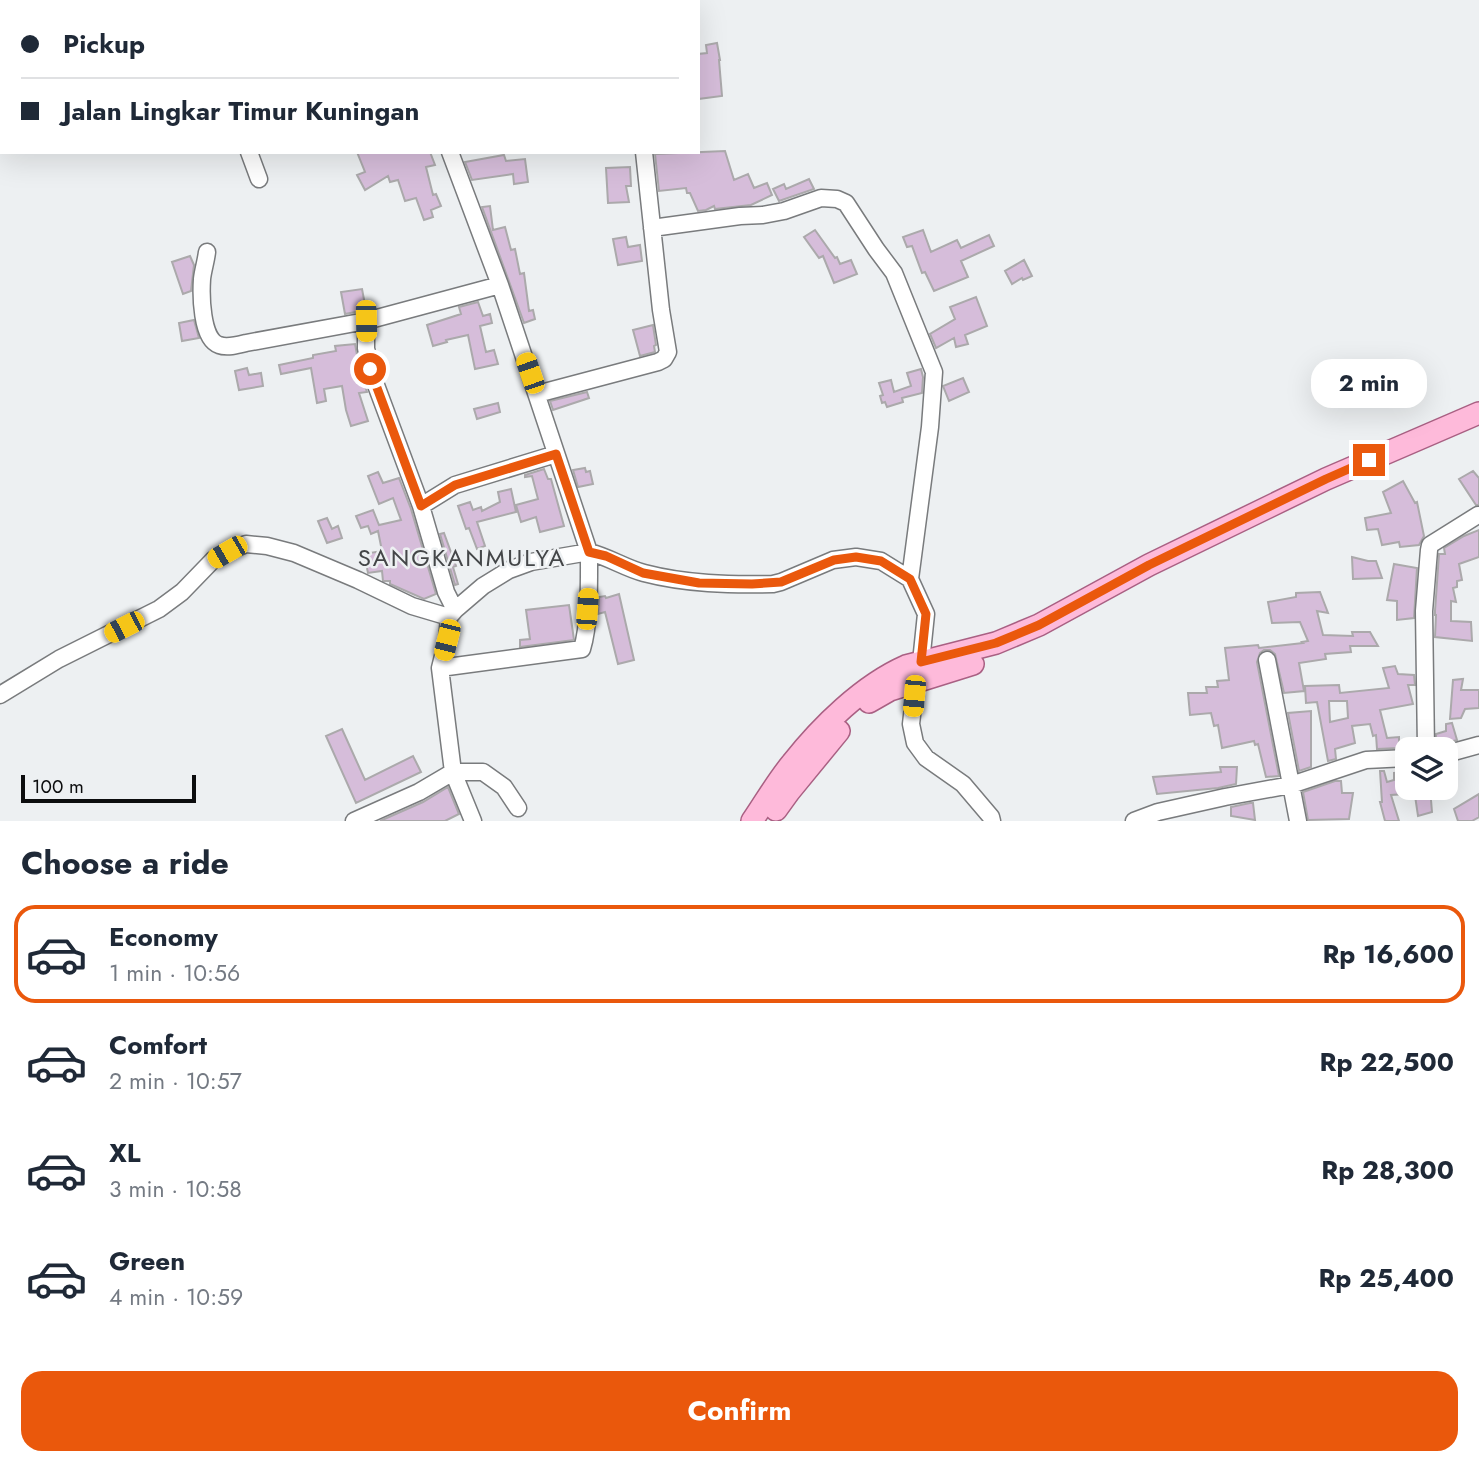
<!DOCTYPE html>
<html lang="en">
<head>
<meta charset="utf-8">
<style>
	:root { --surface:#fff; --page:#f6f6f7; --text:#1f2937; --muted:#747a83; --line:#e0e1e3; --accent:#ea580c }
	body { margin:0; font-family:Jost,sans-serif; background:var(--page); color:var(--text); height:100vh; display:flex; flex-direction:column; font-size:26px; white-space:nowrap }
	* { box-sizing:border-box; margin:0 }
	p { font-size:23px; color:var(--muted) }
	.icon { flex:none; width:38px; height:38px; fill:none; stroke:currentColor; stroke-width:2; stroke-linecap:round; stroke-linejoin:round }
	.map { position:relative; height:821px; overflow:hidden }
	.panel { display:flex; flex-direction:column; background:var(--surface); flex:1 }
	.panel>* { flex:none }
	.banner { position:absolute; left:0px; top:0px; width:700px; height:154px; box-shadow:0 7px 28px #0002; display:grid; align-content:center; height:154px; padding:0 21px; background:var(--surface) }
	.controls { position:absolute; left:1395px; top:737px; display:grid; gap:14px }
	.controls a { display:grid; place-items:center; width:63px; height:63px; border-radius:14px; background:var(--surface); box-shadow:0 7px 28px #0002; font-size:35px }
	.scale { position:absolute; left:21px; bottom:18px; width:175px; box-sizing:border-box; padding-left:7px; border:4px solid #0c0d0e; border-top:0; font-size:19px; line-height:24px; white-space:nowrap; color:#0c0d0e; -webkit-text-stroke:5px #edf0f2; paint-order:stroke }
	.end { position:absolute; width:32px; height:32px; margin:-16px; border:9px solid #ea580c; background:#fff; box-shadow:0 0 0 4px #fff }
	.from { border-radius:50% }
	.bubble { position:absolute; height:49px; border-radius:21px; background:var(--surface); box-shadow:0 7px 28px #0002; font-size:23px; font-weight:700; line-height:49px; text-align:center }
	.car { position:absolute; width:21px; height:42px; margin:-21px -10px; border-radius:9px; box-shadow:0 0 5px 2px #0007; background:linear-gradient(#f5c518 24%,#345 0 40%,#f5c518 0 76%,#345 0 86%,#f5c518 0) }
	.banner b { display:flex; align-items:center; gap:24px; height:66px; font-size:26px }
	.banner b+b { border-top:2px solid var(--line) }
	.banner i { width:18px; height:18px; background:var(--text) }
	ul { padding:0; list-style:none }
	li { display:flex; align-items:center; gap:21px; height:98px; margin:0 14px 10px; padding:0 7px; border:4px solid transparent; border-radius:21px }
	li div { flex:1 }
	li b { display:block; font-size:26px }
	li em { font-style:normal; font-weight:700 }
	li.active { border-color:var(--accent) }
	li>.icon { width:63px; height:63px; stroke-width:1.5 }
	h2 { padding:0 21px; font-size:32px; line-height:84px }
	.primary-button { display:flex; gap:14px; margin-top:auto; padding:14px 21px }
	.primary-button a { flex:1; height:80px; border-radius:21px; background:var(--accent); color:#fff; font-size:28px; font-weight:700; line-height:80px; text-align:center }
	.map>svg:first-child { display:block }
	.building { fill:#d6bdda; stroke:#aba9ab; stroke-width:2; fill-rule:evenodd }
	.lines { fill:none; stroke-linecap:round; stroke-linejoin:round }
	.minor-casing { stroke:#797b7d; stroke-width:19 }
	.major-casing { stroke:#a96083; stroke-width:24 }
	.minor { stroke:#fff; stroke-width:16 }
	.major { stroke:#febada; stroke-width:21 }
	.route { stroke:#ea580c; stroke-width:9 }
	.labels { text-anchor:middle; stroke-width:5; stroke-linejoin:round; paint-order:stroke }
	.quarter-label { font-size:24px; letter-spacing:2px; fill:#444648; stroke:#edf0f2 }
</style>
</head>
<body>
<div class="map">
<svg width="1479" height="821" viewBox="0 0 1479 821">
	<rect width="100%" height="100%" fill="#edf0f2"/>
	<path class="building" d="M717 43 720 60H719L722 96 698 99V54L707 53 706 45Z
		M725 151 734 180 748 174 754 188 767 183 772 195 751 205 715 209 714 206 706 210 698 211 690 193H687L686 188 659 191 655 154Z
		M357 152H430L435 165 426 167 433 195 436 194 441 206 431 210 433 217 424 220 416 198 405 201 398 180 390 182 388 176 365 190 357 175 365 172Z
		M504 155 506 161 525 159 528 182 514 184 513 174 472 180 465 162Z
		M630 167 631 186H626L629 202 608 203 606 168Z
		M809 179 814 189 779 201 773 189 784 184 786 189Z
		M490 206 493 230 505 227 511 250 515 249 520 274 524 273 529 311 533 310 535 319 524 323 482 207Z
		M815 230 835 258 837 257 840 264 851 260 857 274 834 283 823 256 819 258 804 237Z
		M923 230 931 252 957 240 961 248 989 235 994 246 961 261 968 277 934 291 925 272 922 273 912 246 907 247 903 237Z
		M626 237 628 247 640 245 642 261 618 265 613 239Z
		M190 256 194 265 191 291 183 294 172 262Z
		M1024 260 1032 276 1023 280 1022 278 1012 284 1005 271Z
		M362 289 366 310 345 314 341 292Z
		M976 297 987 326 965 335 968 344 956 347 954 338 936 348 930 334 955 319 950 307Z
		M478 302 483 316 490 314 492 323 480 326 486 352 494 350 498 364 475 369 468 335 446 340 447 342 433 346 427 325 461 314 459 307Z
		M194 320 199 338 182 341 179 323Z
		M653 325 656 345 654 346 655 352 640 356 633 330Z
		M355 344 360 371 367 392 359 393 368 421 351 426 346 410 342 386 324 389 326 401 317 403 311 368 281 374 279 365 313 358V355L336 351 335 346Z
		M247 368 249 375 261 373 263 386 239 390 235 371Z
		M921 369 923 377 922 393 902 398 903 402 887 407 885 402 882 403 880 396 883 395 879 383 891 380 894 392 911 386 907 373Z
		M963 378 969 392 949 401 943 386Z
		M587 392 589 398 553 410 550 401Z
		M498 403 500 412 477 419 474 409Z
		M585 468 586 472 590 471 593 484 578 487 573 470Z
		M544 469 548 479H551L564 526 540 532 536 517 521 522 516 505 538 499 532 476 525 477V475Z
		M1473 471 1479 478V505H1476L1459 479Z
		M378 472 383 483 399 478 411 509 436 594 424 599 390 584V581H383L382 571 368 573 364 554 382 551 378 531 371 534 368 526 361 528 356 516 373 510 379 525 401 520 393 498 379 504 368 476Z
		M1403 481 1415 503 1417 502 1424 536 1419 545 1400 547 1399 542 1382 545 1378 529 1367 530 1365 518 1391 513 1383 492Z
		M511 489 516 512 477 522 485 546 477 549 469 528 466 529 458 506 470 502 473 510 481 507 482 511 500 502 498 492Z
		M327 518 332 529 338 526 342 538 327 543 318 521Z
		M1479 530V557L1459 564 1462 580 1457 581V587L1453 588 1456 602 1451 601V621L1471 622 1472 641 1435 637 1436 615H1435V611L1439 554H1445L1444 548 1464 536Z
		M444 533 456 566 453 567 458 584 455 585 440 534Z
		M1352 557 1368 561H1376L1382 578 1353 579Z
		M1394 564 1417 568 1414 618 1397 620V601L1387 600Z
		M1320 592 1328 613 1317 611 1323 635 1353 636 1352 632H1370L1378 646H1350L1351 652 1325 654 1326 659 1299 663 1304 691 1284 693 1275 654 1270 650H1264L1260 653 1257 662 1279 776 1266 777 1258 744 1255 745 1254 741 1222 748 1218 725 1214 726 1211 713 1190 715 1188 693H1207L1206 687H1218L1217 681 1229 680 1225 648 1258 645 1259 648 1303 643 1302 642 1308 641 1300 622 1272 623 1268 602 1296 597V593Z
		M619 594 634 660 618 664 605 612 598 614 599 597 605 596 606 598Z
		M569 605 574 640 520 647V640L530 639 526 610Z
		M1395 666 1398 674 1414 675 1415 685H1408L1413 704 1380 710 1387 738 1399 737V748L1377 749 1376 735 1373 736 1370 724 1352 726 1355 743 1335 749 1336 759 1328 761 1317 702 1306 703 1305 686 1339 685 1340 693 1389 688 1383 668ZM1329 701H1347L1348 718 1330 722Z
		M1463 679 1461 690H1479V708L1465 709 1461 718 1450 719 1453 680Z
		M1311 711V767L1299 771 1288 713Z
		M1452 723 1457 740 1443 744 1436 749V734L1446 731V724Z
		M342 729 365 780 413 756 421 772 356 803 326 736Z
		M1220 767H1237L1236 784 1218 788 1157 794 1153 777 1221 772Z
		M1380 771H1384L1387 782 1394 780V773L1407 772V794L1391 795 1399 821H1385L1380 802H1382Z
		M1335 781H1341L1342 793H1353L1349 819 1308 820 1303 792Z
		M448 787 459 814 445 821H380L423 802Z
		M1430 788 1432 812 1418 816 1414 789Z
		M1479 794V817L1472 821H1458L1454 809Z
		M1250 803H1253L1255 820 1231 816V807Z"/>
	<g class="lines">
		<g class="minor-casing">
			<path id="minor" d="M90 0 91 2
				M188 0 189 2
				M388 0 389 2
				M320 2 324 0
				M1 22 2 24
				M0 109H2
				M249 152 259 179
				M450 152 500 285 589 552C609 557 625 568 644 573 686 584 730 585 773 584L781 582 833 560 856 557 881 561 910 579 926 614 921 662 916 681 911 724 915 743 926 758 963 784 991 817 992 821
				M652 228 740 216 763 215 784 211 821 198 837 199 846 203 876 249 894 273 934 372 930 427 910 579
				M207 252C206 261 203 270 202 279 201 294 201 339 219 345 227 348 238 345 246 343L366 321
				M537 394 658 362 664 359 668 352 661 310 644 152
				M421 506 455 485 556 454
				M455 610 446 592 421 506 370 369 366 348V321L500 285
				M1267 660 1298 821
				M440 668 582 649C590 623 589 580 589 552L531 562 509 570 483 586 455 610 449 617 447 640 440 668 453 772 473 821
				M0 695 59 659 159 609 182 592 213 560 227 552 246 544 267 546 294 553 358 580 412 606 449 617
				M1426 749 1424 611 1429 550 1430 545 1478 515
				M1446 754 1479 745
				M354 821 419 792 453 772H483L504 787 518 808
				M1134 821 1158 812 1225 797 1291 785 1366 760 1407 758"/>
		</g>
		<g class="major-casing">
			<path id="major" d="M869 702 890 690 973 664
				M776 810 789 792 839 731
				M752 821C765 802 777 781 792 763 821 726 863 685 906 666L996 643 1039 625 1149 565 1326 479 1479 413"/>
		</g>
		<use href="#minor" class="minor"/>
		<use href="#major" class="major"/>
	</g>
	<g class="lines">
		<path class="route" d="M370 369 421 506 455 485 556 454 589 552 606 556 643 573 699 583 752 584 781 582 834 560 856 557 881 561 910 579 926 614 921 662 996 643 1039 625 1149 565 1326 479 1369 460"/>
	</g>
	<g class="labels">
		<g class="quarter-label">
			<text x="462" y="566">SANGKANMULYA</text>
		</g>
	</g>
</svg>
<div class="controls">
<a><svg class="icon" aria-label="layers" viewBox="0 0 24 24"><path d="M12 4l9 5-9 5-9-5zM3 14l9 5 9-5"/></svg></a>
</div>
<div class="scale">100 m</div>
<i class="end from" style="left:370px;top:369px"></i>
<i class="end" style="left:1369px;top:460px"></i>
<div class="bubble" style="left:1311px;top:359px;width:116px">2 min</div>
<i class="car" style="left:366px;top:321px;rotate:179deg"></i>
<i class="car" style="left:530px;top:373px;rotate:341deg"></i>
<i class="car" style="left:227px;top:552px;rotate:240deg"></i>
<i class="car" style="left:587px;top:609px;rotate:4deg"></i>
<i class="car" style="left:124px;top:627px;rotate:243deg"></i>
<i class="car" style="left:447px;top:640px;rotate:194deg"></i>
<i class="car" style="left:914px;top:696px;rotate:185deg"></i>
<div class="banner">
<b><i class="from"></i>Pickup</b>
<b><i></i>Jalan Lingkar Timur Kuningan</b>
</div>
</div>
<section class="panel">
<h2>Choose a ride</h2>
<ul>
<li class="active"><svg class="icon" aria-label="car" viewBox="0 0 24 24"><path d="M5 17H2v-5l4-1 3-4h7l3 4 3 1v5h-3M9 17h6M6 11h13"/><circle cx="7" cy="17" r="2"/><circle cx="17" cy="17" r="2"/></svg><div><b>Economy</b><p>1 min · 10:56</p></div><em>Rp 16,600</em></li>
<li><svg class="icon" aria-label="car" viewBox="0 0 24 24"><path d="M5 17H2v-5l4-1 3-4h7l3 4 3 1v5h-3M9 17h6M6 11h13"/><circle cx="7" cy="17" r="2"/><circle cx="17" cy="17" r="2"/></svg><div><b>Comfort</b><p>2 min · 10:57</p></div><em>Rp 22,500</em></li>
<li><svg class="icon" aria-label="car" viewBox="0 0 24 24"><path d="M5 17H2v-5l4-1 3-4h7l3 4 3 1v5h-3M9 17h6M6 11h13"/><circle cx="7" cy="17" r="2"/><circle cx="17" cy="17" r="2"/></svg><div><b>XL</b><p>3 min · 10:58</p></div><em>Rp 28,300</em></li>
<li><svg class="icon" aria-label="car" viewBox="0 0 24 24"><path d="M5 17H2v-5l4-1 3-4h7l3 4 3 1v5h-3M9 17h6M6 11h13"/><circle cx="7" cy="17" r="2"/><circle cx="17" cy="17" r="2"/></svg><div><b>Green</b><p>4 min · 10:59</p></div><em>Rp 25,400</em></li>
</ul>
<div class="primary-button"><a>Confirm</a></div>
</section>
</body>
</html>
